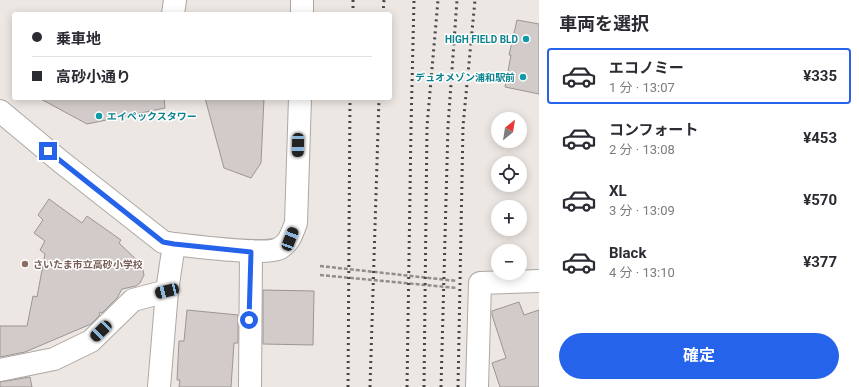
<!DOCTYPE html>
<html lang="ja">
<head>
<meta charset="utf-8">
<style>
	:root { --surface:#fff; --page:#f2f2f3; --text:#2b2b33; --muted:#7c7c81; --line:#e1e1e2; --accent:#2563eb }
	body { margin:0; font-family:Roboto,"Noto Sans JP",sans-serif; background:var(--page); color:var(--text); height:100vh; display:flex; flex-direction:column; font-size:15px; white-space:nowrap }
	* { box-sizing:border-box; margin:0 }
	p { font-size:13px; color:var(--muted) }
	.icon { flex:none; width:22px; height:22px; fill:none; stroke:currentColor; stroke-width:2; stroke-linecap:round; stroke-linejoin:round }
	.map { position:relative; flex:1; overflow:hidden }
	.details { display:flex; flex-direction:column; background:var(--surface); width:320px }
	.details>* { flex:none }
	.guide { position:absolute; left:12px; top:12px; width:380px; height:88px; border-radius:4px; box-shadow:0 2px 10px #0003; display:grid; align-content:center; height:88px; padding:0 20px; background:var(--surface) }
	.needle { width:26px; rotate:30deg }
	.controls { position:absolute; left:491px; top:112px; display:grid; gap:8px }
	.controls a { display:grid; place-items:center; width:36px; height:36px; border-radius:50%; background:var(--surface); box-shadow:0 2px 10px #0003; font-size:20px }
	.end { position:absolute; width:18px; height:18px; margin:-9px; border:5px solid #2563eb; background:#fff; box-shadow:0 0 0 2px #fff }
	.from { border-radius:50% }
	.car { position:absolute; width:12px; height:24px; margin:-12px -6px; border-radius:5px; box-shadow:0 0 3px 1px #0007; background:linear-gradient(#222 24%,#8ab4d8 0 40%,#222 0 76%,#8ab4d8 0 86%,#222 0) }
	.guide b { display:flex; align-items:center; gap:14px; height:38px; font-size:15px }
	.guide b+b { border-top:1px solid var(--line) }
	.guide i { width:10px; height:10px; background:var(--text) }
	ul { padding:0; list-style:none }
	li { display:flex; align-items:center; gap:12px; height:56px; margin:0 8px 6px; padding:0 12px; border:2px solid transparent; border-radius:4px }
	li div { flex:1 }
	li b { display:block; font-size:15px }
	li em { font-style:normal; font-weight:700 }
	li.current { border-color:var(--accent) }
	li>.icon { width:36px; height:36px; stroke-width:1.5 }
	h2 { padding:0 20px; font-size:18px; line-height:48px }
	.primary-button { display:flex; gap:8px; margin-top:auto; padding:8px 20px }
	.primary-button a { flex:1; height:46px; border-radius:24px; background:var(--accent); color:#fff; font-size:16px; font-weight:700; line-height:46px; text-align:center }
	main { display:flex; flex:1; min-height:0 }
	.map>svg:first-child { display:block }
	.building { fill:#d2cbca; stroke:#9b9593 }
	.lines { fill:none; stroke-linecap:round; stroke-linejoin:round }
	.minor-casing { stroke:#ada8a4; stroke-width:24 }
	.path { stroke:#918d8a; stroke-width:2.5; stroke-dasharray:4 2; stroke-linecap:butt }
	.minor { stroke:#fff; stroke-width:22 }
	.rail { stroke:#494644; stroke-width:3; stroke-dasharray:2 4; stroke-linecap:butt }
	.route { stroke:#2563eb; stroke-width:5 }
	.culture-dot { fill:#0f9aa8; stroke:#fff; stroke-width:1.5 }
	.education-dot { fill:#8d6e63; stroke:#fff; stroke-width:1.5 }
	.labels { text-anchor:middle; stroke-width:3; stroke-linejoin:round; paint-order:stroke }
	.culture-label { font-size:10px; font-weight:bold; fill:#0d838f; stroke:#fff; text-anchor:end }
	.education-label { font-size:10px; font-weight:bold; fill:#785e54; stroke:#fff; text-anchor:start }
</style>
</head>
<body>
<main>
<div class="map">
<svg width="539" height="387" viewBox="0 0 539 387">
	<rect width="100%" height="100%" fill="#ede7e3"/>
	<path class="building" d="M517 20 539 24V94L505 87 511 55H509Z
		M39 98H164L165 108 87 124Z
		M205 98H264L261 163 251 178 224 168Z
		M49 199 82 223 87 216 121 240 119 243 142 265 144 275 140 283 136 286 122 289 117 298 102 313 100 312 99 316 91 324 25 352 0 357V326H27L33 296 37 297 45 254 40 250 45 241 34 233 43 220 38 215Z
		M263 290 314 291 313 345 263 344Z
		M519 302 524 315 539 310V387H500L492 363 506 358 492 315V311Z
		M187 310 238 315V343H234L231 387H179L180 380H177L179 341H184Z
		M30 377 32 387H0V382Z"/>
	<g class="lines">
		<g class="minor-casing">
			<path id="minor" d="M173 14 175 0
				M302 14V0
				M0 111 60 161 163 242 174 244C192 246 269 256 280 248 290 242 292 233 296 223L300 98
				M0 370 54 359 91 341 133 300 167 291
				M159 387 167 291 174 244
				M250 387 251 251
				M477 387 480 283 539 281"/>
		</g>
		<path class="path" d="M320 266 457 281
			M320 275 457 288"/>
		<use href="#minor" class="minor"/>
		<path class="rail" d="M353 14V0
			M383 14 384 0
			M348 387 350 98
			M370 387 379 98
			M407 387 411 127 414 0
			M424 387 427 126 438 0
			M441 387 448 126 457 0
			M458 387 463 126 475 0"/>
	</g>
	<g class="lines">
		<path class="route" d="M48 151 163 242 174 244 251 252 249 320"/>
	</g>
	<g class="culture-dot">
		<circle cx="526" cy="39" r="4"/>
		<circle cx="523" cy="77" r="4"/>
		<circle cx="99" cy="116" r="4"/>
	</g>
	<circle class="education-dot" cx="25" cy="264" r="4"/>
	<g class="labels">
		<g class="culture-label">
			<text x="518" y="43">HIGH FIELD BLD</text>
			<text x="515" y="81">デュオメゾン浦和駅前</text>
			<text x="107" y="120" text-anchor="start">エイペックスタワー</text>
		</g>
		<g class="education-label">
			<text x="33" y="268">さいたま市立高砂小学校</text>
		</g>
	</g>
</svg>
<div class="controls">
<a><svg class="needle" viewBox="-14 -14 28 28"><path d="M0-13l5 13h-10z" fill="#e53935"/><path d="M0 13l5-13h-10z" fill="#7c7c81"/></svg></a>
<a><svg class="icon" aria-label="locate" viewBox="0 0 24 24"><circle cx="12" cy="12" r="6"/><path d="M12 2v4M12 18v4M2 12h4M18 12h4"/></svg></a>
<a>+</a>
<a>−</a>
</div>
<i class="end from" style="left:249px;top:320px"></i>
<i class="end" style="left:48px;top:151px"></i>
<i class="car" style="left:298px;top:145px;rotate:181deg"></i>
<i class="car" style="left:290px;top:239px;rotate:21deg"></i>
<i class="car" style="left:167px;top:291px;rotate:256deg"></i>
<i class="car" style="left:101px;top:331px;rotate:226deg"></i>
<div class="guide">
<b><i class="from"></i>乗車地</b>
<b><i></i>高砂小通り</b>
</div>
</div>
<section class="details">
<h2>車両を選択</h2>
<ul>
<li class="current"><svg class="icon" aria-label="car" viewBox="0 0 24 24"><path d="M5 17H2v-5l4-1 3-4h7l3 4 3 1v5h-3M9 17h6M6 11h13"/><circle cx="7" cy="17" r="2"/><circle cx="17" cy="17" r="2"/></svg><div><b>エコノミー</b><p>1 分 · 13:07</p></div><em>¥335</em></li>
<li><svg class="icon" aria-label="car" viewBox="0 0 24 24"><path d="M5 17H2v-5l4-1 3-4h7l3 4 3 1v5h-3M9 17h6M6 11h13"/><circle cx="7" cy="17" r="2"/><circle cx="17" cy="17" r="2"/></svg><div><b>コンフォート</b><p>2 分 · 13:08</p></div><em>¥453</em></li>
<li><svg class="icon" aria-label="car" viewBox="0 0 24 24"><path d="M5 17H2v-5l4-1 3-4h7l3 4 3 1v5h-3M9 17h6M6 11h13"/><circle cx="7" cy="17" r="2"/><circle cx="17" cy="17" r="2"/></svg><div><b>XL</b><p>3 分 · 13:09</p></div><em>¥570</em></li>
<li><svg class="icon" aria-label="car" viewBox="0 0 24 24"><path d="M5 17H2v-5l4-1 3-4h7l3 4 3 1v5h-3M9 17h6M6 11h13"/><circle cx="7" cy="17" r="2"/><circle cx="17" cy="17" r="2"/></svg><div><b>Black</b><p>4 分 · 13:10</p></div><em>¥377</em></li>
</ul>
<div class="primary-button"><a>確定</a></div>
</section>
</main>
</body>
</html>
